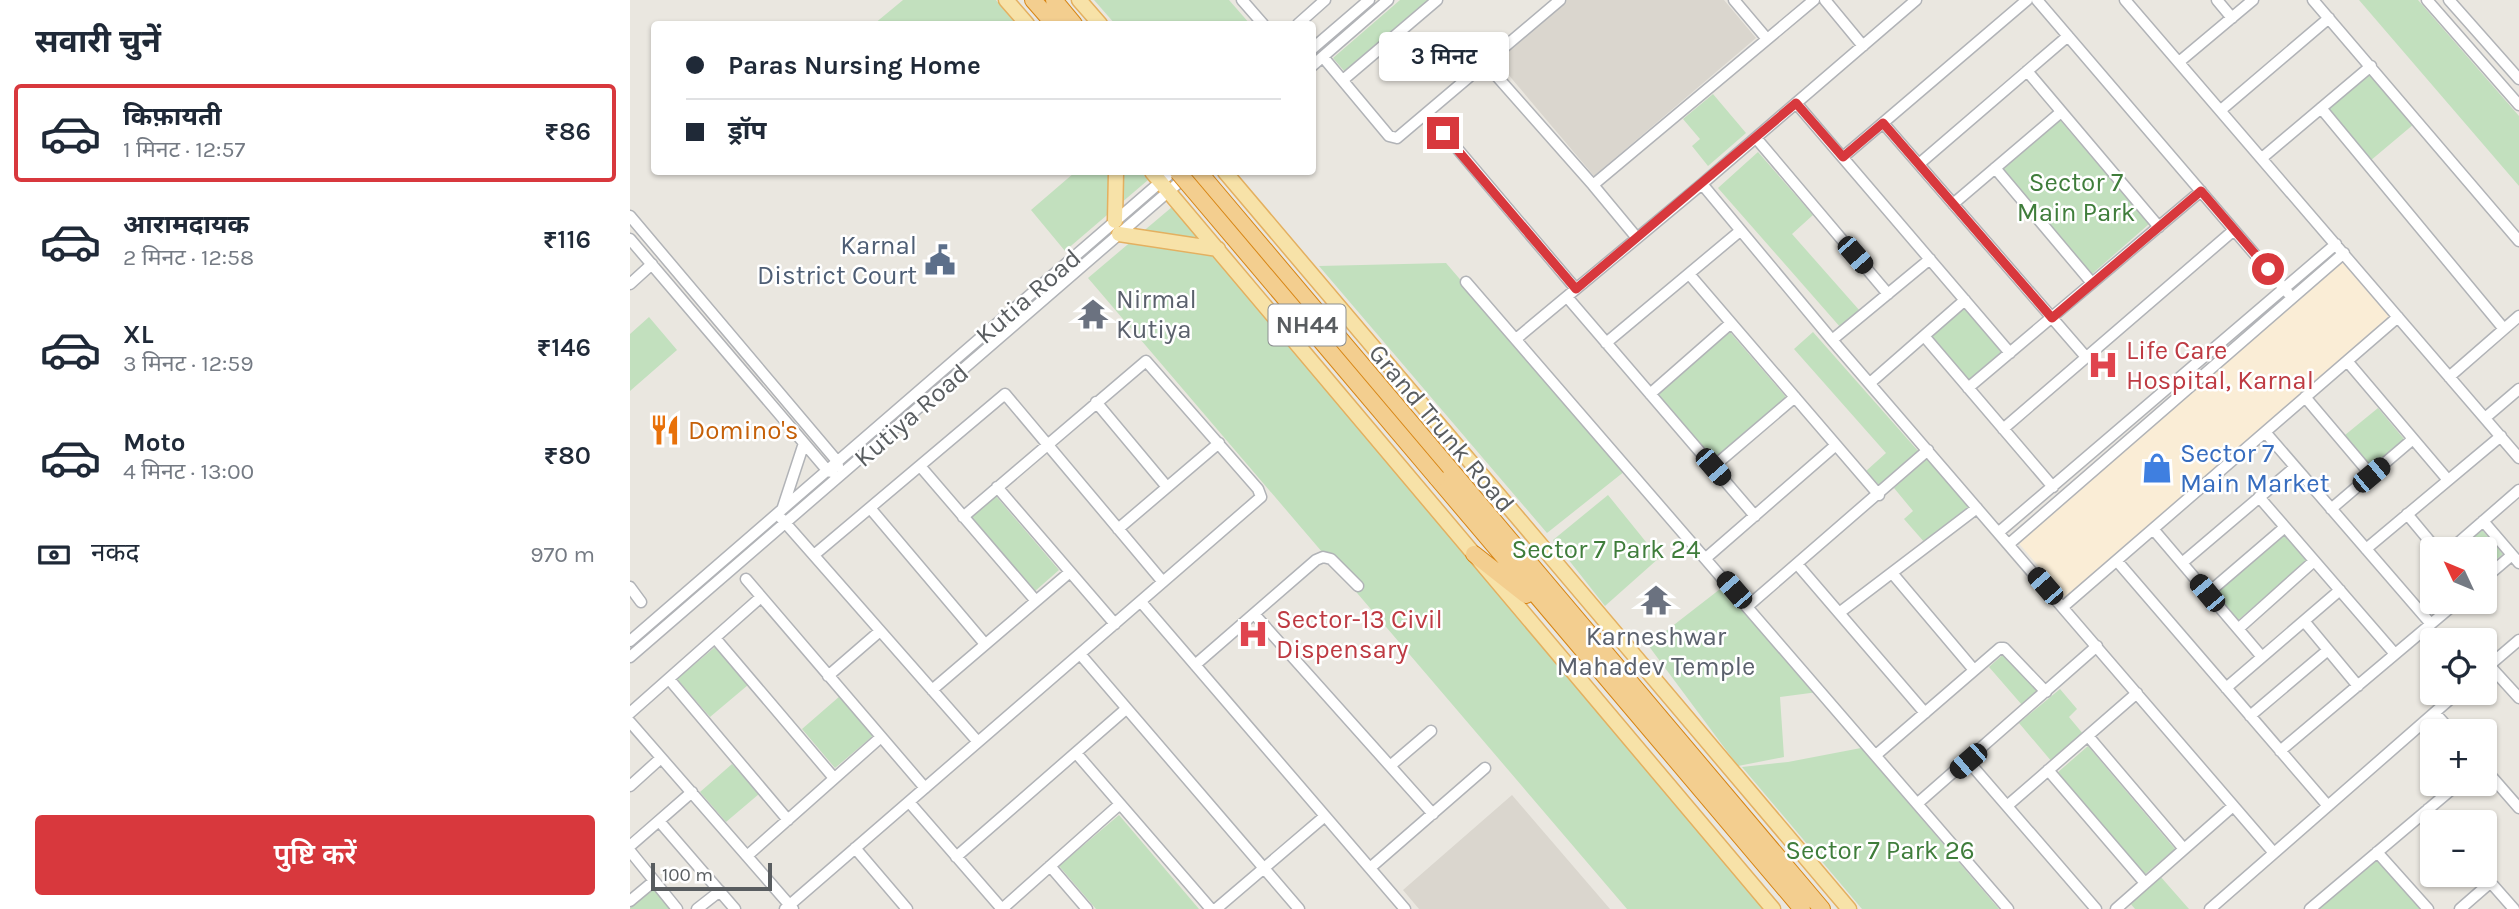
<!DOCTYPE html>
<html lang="hi">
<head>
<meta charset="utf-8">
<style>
	:root { --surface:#fff; --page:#f2f2f3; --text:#1f2937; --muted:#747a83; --line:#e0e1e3; --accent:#d8383d }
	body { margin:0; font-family:Karla,"Noto Sans Devanagari",sans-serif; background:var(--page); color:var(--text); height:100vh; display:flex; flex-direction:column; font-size:26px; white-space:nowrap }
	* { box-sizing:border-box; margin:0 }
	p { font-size:23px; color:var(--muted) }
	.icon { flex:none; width:38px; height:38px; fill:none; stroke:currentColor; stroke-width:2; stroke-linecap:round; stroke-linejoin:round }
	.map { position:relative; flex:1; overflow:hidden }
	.drawer { display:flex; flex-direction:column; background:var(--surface); width:630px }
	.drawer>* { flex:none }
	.hud { position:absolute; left:21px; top:21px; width:665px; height:154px; border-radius:7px; box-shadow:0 2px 5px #0004; display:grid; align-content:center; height:154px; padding:0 35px; background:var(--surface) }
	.needle { width:46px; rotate:314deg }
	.controls { position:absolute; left:1790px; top:537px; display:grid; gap:14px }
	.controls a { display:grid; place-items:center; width:77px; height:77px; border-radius:7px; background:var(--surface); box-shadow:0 2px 5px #0004; font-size:35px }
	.scale { position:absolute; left:21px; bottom:18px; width:121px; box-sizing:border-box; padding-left:7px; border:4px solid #595d60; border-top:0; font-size:19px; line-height:24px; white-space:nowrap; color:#595d60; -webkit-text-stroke:5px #fff; paint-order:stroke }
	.end { position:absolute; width:32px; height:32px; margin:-16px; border:9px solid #d8383d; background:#fff; box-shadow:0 0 0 4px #fff }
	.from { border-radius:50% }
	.bubble { position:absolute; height:49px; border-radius:7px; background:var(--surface); box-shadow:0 2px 5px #0004; font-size:23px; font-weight:600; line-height:49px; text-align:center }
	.car { position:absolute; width:21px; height:42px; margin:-21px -10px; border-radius:9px; box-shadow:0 0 5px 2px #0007; background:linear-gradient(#222 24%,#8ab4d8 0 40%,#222 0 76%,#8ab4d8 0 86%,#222 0) }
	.hud b { display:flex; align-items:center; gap:24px; height:66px; font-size:26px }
	.hud b+b { border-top:2px solid var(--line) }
	.hud i { width:18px; height:18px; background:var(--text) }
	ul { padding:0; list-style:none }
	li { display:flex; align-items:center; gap:21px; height:98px; margin:0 14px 10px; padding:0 21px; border:4px solid transparent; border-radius:7px }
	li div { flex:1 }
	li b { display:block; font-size:26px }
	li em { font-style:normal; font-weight:600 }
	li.on { border-color:var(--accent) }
	li>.icon { width:63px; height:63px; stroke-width:1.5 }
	h2 { padding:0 35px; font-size:32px; line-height:84px }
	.pay { display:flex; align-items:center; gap:18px; height:77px; padding:0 35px; font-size:26px }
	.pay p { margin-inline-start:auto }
	.button { display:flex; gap:14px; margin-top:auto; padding:14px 35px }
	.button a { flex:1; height:80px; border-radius:7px; background:var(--accent); color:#fff; font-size:28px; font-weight:600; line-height:80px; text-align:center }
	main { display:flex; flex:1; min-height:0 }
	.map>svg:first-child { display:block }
	.commercial { fill:#faedd6 }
	.education { fill:#dad6ce }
	.green { fill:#c2e0be }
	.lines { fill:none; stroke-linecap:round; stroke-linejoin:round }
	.minor-casing { stroke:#b1b3b7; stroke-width:13 }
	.major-casing { stroke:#e4b060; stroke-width:17 }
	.highway-casing { stroke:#d78514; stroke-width:18 }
	.minor { stroke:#fff; stroke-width:10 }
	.major { stroke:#f7e2a8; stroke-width:14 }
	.highway { stroke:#f3ce8f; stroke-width:16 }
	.highway-bridge-casing { stroke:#d78514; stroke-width:18; stroke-linecap:butt }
	.highway-bridge { stroke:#f3ce8f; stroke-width:16 }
	.route { stroke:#d8383d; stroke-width:9 }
	.labels { text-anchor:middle; stroke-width:5; stroke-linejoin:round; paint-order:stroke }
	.shield { fill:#fff; stroke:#8b8e90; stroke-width:2 }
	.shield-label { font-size:24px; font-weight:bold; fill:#595d60 }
	.park-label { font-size:26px; fill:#3f7d3b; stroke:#fff }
	.service-label { font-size:26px; fill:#4e5e75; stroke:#fff; text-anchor:end }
	.street-label { font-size:26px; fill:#595d60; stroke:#fff }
	.worship-label { font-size:26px; fill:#5b616d; stroke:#fff; text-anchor:start }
	.health-label { font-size:26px; fill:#be3a42; stroke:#fff; text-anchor:start }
	.food-label { font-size:26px; fill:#c56008; stroke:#fff; text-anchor:start }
	.shop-label { font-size:26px; fill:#366cbe; stroke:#fff; text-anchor:start }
</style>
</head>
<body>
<main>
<section class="drawer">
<h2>सवारी चुनें</h2>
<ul>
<li class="on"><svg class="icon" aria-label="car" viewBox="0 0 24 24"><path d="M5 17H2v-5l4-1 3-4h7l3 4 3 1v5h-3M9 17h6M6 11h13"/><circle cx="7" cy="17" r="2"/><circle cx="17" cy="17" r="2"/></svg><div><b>किफ़ायती</b><p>1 मिनट · 12:57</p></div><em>₹86</em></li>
<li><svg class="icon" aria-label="car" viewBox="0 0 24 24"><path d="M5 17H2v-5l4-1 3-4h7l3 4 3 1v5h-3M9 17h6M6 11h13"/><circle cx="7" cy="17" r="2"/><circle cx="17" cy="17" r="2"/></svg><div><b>आरामदायक</b><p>2 मिनट · 12:58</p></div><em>₹116</em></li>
<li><svg class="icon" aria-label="car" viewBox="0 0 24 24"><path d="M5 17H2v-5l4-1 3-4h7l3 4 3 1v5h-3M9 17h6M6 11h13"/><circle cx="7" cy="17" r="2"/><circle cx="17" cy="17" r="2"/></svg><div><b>XL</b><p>3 मिनट · 12:59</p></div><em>₹146</em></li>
<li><svg class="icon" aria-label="car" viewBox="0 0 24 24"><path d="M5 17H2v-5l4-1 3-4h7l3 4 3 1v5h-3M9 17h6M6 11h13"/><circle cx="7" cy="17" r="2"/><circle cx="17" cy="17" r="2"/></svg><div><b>Moto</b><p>4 मिनट · 13:00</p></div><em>₹80</em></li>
</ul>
<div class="pay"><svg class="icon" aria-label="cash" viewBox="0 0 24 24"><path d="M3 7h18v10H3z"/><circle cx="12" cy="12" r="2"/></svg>नकद<p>970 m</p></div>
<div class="button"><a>पुष्टि करें</a></div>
</section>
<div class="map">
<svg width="1889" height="909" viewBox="0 0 1889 909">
	<rect width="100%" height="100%" fill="#eae7e0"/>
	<path class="commercial" d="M1714 261 1761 315 1436 598 1386 540Z"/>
	<path class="education" d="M937 0H1094L1126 38 964 176 866 60Z
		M882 795 980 909H789L773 890Z"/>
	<path class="green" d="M273 0H366L386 24H244Z
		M464 0H599L620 24H485Z
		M770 0H799L715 72 703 58Z
		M1729 0H1788L1889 116V186Z
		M1740 72 1784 124 1740 161 1697 109Z
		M1083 94 1116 133 1078 166 1062 146 1070 139 1053 119Z
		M1430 120 1519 224 1462 274 1372 170Z
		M1128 152 1183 215 1162 234 1230 311 1211 328 1088 188Z
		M444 172H511L518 180 435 251 401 210 444 173Z
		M542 207 1134 909H997L458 278Z
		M816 263 995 471 917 533 689 266Z
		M1334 307 1372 353 1338 380 1301 336Z
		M19 317 47 350 0 391V334Z
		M1099 331 1156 397 1084 459 1027 394Z
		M1183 332 1289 452 1250 486 1236 471 1256 453 1164 349Z
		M1748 408 1774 439 1742 467 1715 435Z
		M1299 457 1342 508 1295 543 1274 519 1283 511 1264 488Z
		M365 495 429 570 404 592 340 517Z
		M978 495 1029 558 975 606 923 540Z
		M1852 530 1873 554 1855 569V550H1829Z
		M1653 534 1677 561 1607 621 1584 594Z
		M1094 586 1188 692 1150 697 1154 757 1108 766 1018 645Z
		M85 647 118 685 80 717 47 679Z
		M1377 651 1410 689 1392 705 1359 667Z
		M1430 689 1447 709 1439 717 1454 735 1422 762 1389 723Z
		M210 696 244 735 205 768 172 729Z
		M1458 746 1545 849 1514 875 1427 773Z
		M1231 748 1369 909H1232L1112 767 1158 762Z
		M102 764 129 794 96 822 70 792Z
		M489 815 569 909H466L429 866Z
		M1748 858 1790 909H1687Z
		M1530 876 1559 909H1505L1500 903Z
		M24 887 42 909H0V908Z"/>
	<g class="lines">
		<g class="minor-casing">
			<path id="minor" d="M612 0 633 24
				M1104 0 1137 39
				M1195 0 1233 46
				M1407 0 1658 293
				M1495 0 1889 458
				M1587 0 1602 18
				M1683 0 1889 241
				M1797 0 1889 105
				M1819 0 1889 79
				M668 24 695 0
				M682 49 739 0
				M693 57 759 136 767 138 930 0
				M1549 62 1623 0
				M856 64 963 185 1007 238
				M682 66 758 0
				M1397 71 1529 227
				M713 80 807 0
				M1166 103 1380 353
				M1691 108 1874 329
				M1591 110 1699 18
				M797 113 946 289
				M1253 123 1456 357
				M1126 138 1258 294
				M1213 157 1397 0
				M1632 158 1741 66
				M1289 164 1438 36
				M1365 168 1462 283
				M1072 184 1202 340 1644 853
				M963 185 1184 0
				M1323 204 1431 112
				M0 216 207 461 208 466
				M0 239 197 470 202 472
				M1059 274 1249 495
				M836 282 1378 909
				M0 284 22 264
				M937 297 1125 516
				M1294 336 1423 487
				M886 339 1072 184 1286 0
				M1202 340 1300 259
				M976 343 1110 231
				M1717 361 1818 480
				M1819 377 1889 316
				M1240 383 1335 300
				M1338 388 1571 191
				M1020 394 1101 323
				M1675 397 1741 475
				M466 402 537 487
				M1855 418 1889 389
				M1373 429 1604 230
				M1635 432 1801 624
				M290 466 406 601
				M1083 467 1165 397
				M367 487 485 624
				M1629 497 1765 654
				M153 507 174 443
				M240 508 355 644
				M1701 509 1783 439
				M1777 514 1807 550
				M151 518 348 742
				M1853 521 1889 563
				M488 529 589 443
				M1523 529 1632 657
				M1369 532 1706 244
				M1379 544 1714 253
				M1736 549 1871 436
				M1820 550 1889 490
				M184 555 375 394 533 582
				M1076 558 1206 445
				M1487 561 1698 806
				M1552 563 1665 467
				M1167 564 1295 713
				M1262 573 1344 670
				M1855 578 1882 555
				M116 579 295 788
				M0 587 11 602
				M1578 593 1655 527
				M511 602 775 909
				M1118 606 1298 450
				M1434 606 1768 317
				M1209 613 1347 508
				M624 614 803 814
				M1674 621 1728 686
				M1608 629 1684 561
				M85 638 204 778
				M0 641 542 172
				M450 654 669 909
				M0 657 561 172
				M565 665 686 560 693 557 701 559 728 586
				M1859 665 1889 698
				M1855 669 1889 640
				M198 676 250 631
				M39 679 158 820
				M1596 688 1710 590
				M302 690 440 572
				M0 713 131 597
				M1805 713 1822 732
				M1620 716 1698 650
				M0 722 163 909
				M1458 736 1554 849
				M1650 751 1827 602
				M446 753 581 909
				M1246 755 1370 648H1374L1416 692
				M1338 761 1466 909
				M760 766 801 731
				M1855 769 1889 808
				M1418 770 1515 883
				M0 786 31 758
				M279 802 372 909
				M1288 803 1467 646
				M1377 806 1507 693
				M1798 809 1809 822
				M29 821 105 909
				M0 846 62 792
				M225 848 277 909
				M0 851 47 909
				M1747 852 1798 909
				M117 856 251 737
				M326 857 496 709
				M420 866 457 909
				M740 868 855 768
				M1854 875 1884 909
				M0 901 24 881
				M67 909 90 891
				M155 909 631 497 628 489 516 361 333 517
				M372 909 490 804
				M586 909 695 816
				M1486 909 1603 806
				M1580 909 1827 693
				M1680 909 1828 784
				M1830 909 1861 882"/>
		</g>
		<g class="major-casing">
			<path id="major" d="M376 0 397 24
				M449 0 470 24
				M522 172 1143 909
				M595 172 1219 909
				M485 221 486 172
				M489 234 588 249"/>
		</g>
		<g class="highway-casing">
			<path id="highway" d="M403 0 424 24
				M424 0 444 24
				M569 172 1192 909
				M807 478 1172 909
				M844 554 896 595"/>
		</g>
		<use href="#minor" class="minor"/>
		<use href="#major" class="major"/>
		<use href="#highway" class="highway"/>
		<g class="highway-bridge-casing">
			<path id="highway-bridge" d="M548 172 807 478"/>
		</g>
		<use href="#highway-bridge" class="highway-bridge"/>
	</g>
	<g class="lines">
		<path class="route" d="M813 133 946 289 1166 103 1213 157 1253 123 1422 318 1571 191 1638 269"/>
	</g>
	<defs>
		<g id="civic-bare" transform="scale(2.415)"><path d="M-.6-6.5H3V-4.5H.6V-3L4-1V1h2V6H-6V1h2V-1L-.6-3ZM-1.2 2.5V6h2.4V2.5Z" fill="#5c6f8a" stroke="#fff" stroke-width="2.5" paint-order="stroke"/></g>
		<g id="temple-bare" transform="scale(2.415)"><path d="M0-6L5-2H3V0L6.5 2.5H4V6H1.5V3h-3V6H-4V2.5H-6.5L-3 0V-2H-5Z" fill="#6b7280" stroke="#fff" stroke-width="2.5" paint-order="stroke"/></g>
		<g id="hospital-bare" transform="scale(2.415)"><path d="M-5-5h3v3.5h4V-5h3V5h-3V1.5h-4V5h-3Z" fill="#e0444e" stroke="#fff" stroke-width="2.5" paint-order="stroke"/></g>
		<g id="restaurant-bare" transform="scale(2.415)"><path d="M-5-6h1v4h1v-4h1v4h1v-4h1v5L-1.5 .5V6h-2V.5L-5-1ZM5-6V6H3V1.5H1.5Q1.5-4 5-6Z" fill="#e8710a" stroke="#fff" stroke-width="2.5" paint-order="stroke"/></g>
		<g id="shop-bare" transform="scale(2.415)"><path d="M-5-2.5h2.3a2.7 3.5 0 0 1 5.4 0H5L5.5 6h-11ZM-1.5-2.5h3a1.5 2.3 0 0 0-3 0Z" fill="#3f7fe0" stroke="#fff" stroke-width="2.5" paint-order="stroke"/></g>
	</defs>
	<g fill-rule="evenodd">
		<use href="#civic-bare" x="310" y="260"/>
		<use href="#temple-bare" x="463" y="314"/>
		<use href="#hospital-bare" x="1473" y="365"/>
		<use href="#restaurant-bare" x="35" y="430"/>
		<use href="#shop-bare" x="1527" y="468"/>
		<use href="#temple-bare" x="1026" y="600"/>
		<use href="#hospital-bare" x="623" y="634"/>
	</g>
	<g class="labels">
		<rect class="shield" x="638.5" y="304.5" width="77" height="41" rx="5"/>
		<g class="shield-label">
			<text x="677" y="333">NH44</text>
		</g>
		<g class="park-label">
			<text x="1446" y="191">Sector 7<tspan x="1446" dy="30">Main Park</tspan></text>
			<text x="976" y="558">Sector 7 Park 24</text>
			<text x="1250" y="859">Sector 7 Park 26</text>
		</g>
		<g class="service-label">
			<text x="287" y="254">Karnal<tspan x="287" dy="30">District Court</tspan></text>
		</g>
		<g class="street-label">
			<text transform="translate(398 296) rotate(-41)" y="9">Kutia Road</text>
			<text transform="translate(281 415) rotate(-41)" y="9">Kutiya Road</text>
			<text transform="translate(812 428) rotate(50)" y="9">Grand Trunk Road</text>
		</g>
		<g class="worship-label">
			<text x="486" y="308">Nirmal<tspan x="486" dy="30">Kutiya</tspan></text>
			<text x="1026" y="645" text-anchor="middle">Karneshwar<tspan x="1026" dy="30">Mahadev Temple</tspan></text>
		</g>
		<g class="health-label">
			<text x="1496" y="359">Life Care<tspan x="1496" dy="30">Hospital, Karnal</tspan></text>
			<text x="646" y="628">Sector-13 Civil<tspan x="646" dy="30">Dispensary</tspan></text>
		</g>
		<g class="food-label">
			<text x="58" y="439">Domino's</text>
		</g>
		<g class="shop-label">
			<text x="1550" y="462">Sector 7<tspan x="1550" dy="30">Main Market</tspan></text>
		</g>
	</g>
</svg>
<div class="controls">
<a><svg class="needle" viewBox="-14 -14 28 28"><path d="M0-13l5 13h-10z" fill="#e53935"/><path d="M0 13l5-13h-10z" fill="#747a83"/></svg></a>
<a><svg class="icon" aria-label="locate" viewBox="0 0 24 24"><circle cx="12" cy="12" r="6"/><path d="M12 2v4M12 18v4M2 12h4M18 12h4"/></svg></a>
<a>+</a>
<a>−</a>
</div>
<div class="scale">100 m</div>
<i class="end from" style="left:1638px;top:269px"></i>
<i class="end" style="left:813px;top:133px"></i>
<div class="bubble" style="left:749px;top:32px;width:130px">3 मिनट</div>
<i class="car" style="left:1225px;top:255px;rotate:139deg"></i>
<i class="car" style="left:1083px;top:467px;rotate:139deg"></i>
<i class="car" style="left:1741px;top:475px;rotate:50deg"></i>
<i class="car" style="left:1415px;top:586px;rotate:319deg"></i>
<i class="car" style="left:1104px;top:590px;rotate:319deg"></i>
<i class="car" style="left:1577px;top:593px;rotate:320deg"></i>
<i class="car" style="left:1338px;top:761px;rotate:229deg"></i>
<div class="hud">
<b><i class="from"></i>Paras Nursing Home</b>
<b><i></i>ड्रॉप</b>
</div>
</div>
</main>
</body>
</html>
